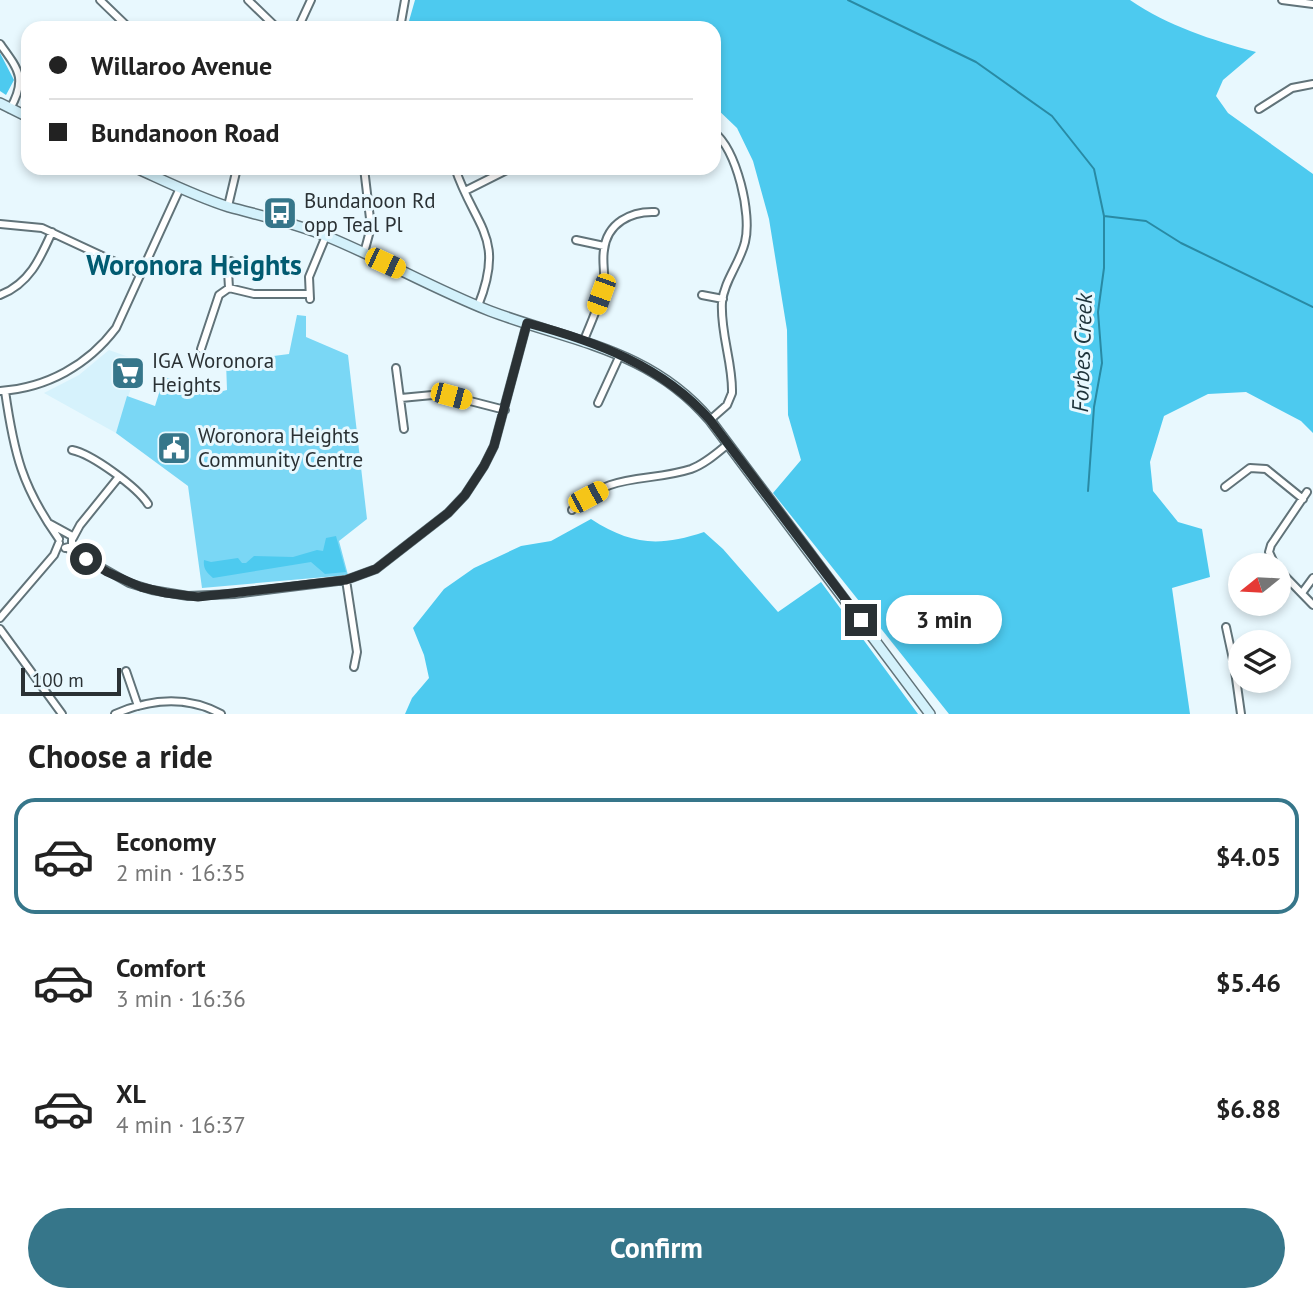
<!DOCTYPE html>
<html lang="en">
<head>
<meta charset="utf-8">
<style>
	:root { --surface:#fff; --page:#f2f2f2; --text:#222; --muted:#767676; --line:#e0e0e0; --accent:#36768a }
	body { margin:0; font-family:"PT Sans",sans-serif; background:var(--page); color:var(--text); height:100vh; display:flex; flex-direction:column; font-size:26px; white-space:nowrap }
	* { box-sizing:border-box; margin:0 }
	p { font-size:23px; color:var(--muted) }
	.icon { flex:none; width:38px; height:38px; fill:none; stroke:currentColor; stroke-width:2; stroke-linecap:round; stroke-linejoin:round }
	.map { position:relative; height:714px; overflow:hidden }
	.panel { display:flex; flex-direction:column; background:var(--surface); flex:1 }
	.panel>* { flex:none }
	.top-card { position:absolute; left:21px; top:21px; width:700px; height:154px; border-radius:21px; box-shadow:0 4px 10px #0003; display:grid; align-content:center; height:154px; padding:0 28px; background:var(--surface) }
	.needle { width:46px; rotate:252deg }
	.controls { position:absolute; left:1228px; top:553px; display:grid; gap:14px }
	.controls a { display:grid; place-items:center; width:63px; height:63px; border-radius:50%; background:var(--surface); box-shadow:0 4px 10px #0003; font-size:35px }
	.scale { position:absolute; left:21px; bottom:18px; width:100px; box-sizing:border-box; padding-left:7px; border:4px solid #2a3134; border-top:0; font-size:19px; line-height:24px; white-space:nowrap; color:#2a3134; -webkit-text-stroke:5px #e8f8fe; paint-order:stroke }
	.end { position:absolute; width:32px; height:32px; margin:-16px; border:9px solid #2a3134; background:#fff; box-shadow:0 0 0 4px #fff }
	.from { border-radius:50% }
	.bubble { position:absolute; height:49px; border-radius:24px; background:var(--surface); box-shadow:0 4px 10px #0003; font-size:23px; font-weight:700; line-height:49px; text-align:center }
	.car { position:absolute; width:21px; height:42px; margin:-21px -10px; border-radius:9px; box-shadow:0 0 5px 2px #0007; background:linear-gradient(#f5c518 24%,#345 0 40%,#f5c518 0 76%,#345 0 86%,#f5c518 0) }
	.top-card b { display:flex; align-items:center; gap:24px; height:66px; font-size:26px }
	.top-card b+b { border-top:2px solid var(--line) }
	.top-card i { width:18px; height:18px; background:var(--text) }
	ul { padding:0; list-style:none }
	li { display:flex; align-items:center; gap:21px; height:116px; margin:0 14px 10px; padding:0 14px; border:4px solid transparent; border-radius:21px }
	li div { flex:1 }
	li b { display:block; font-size:26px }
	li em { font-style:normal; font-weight:700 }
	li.current { border-color:var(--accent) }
	li>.icon { width:63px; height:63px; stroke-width:1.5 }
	h2 { padding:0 28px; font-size:32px; line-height:84px }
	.button { display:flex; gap:14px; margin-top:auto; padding:14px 28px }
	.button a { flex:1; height:80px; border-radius:42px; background:var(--accent); color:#fff; font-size:28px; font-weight:700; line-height:80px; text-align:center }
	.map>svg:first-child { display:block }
	.built { fill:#d6f2fc }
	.green { fill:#7ad7f5 }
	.forest { fill:#4dcaef }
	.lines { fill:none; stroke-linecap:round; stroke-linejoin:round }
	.stream { stroke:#298aa4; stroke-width:2 }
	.street-casing { stroke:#617379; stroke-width:10 }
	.secondary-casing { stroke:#617379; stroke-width:12 }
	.street { stroke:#fff; stroke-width:6 }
	.secondary { stroke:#d3f1fb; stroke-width:9 }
	.route { stroke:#2a3134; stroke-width:9 }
	.labels { text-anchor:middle; stroke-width:6; stroke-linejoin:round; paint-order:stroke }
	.poi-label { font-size:21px; fill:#2a3134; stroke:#e8f8fe; text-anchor:start }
	.water-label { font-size:23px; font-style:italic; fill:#1d333a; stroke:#e8f8fe }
	.district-label { font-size:28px; font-weight:bold; fill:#015b71; stroke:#e8f8fe }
</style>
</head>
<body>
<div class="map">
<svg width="1313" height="714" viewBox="0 0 1313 714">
	<rect width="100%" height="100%" fill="#e8f8fe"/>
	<path class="built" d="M109 350 140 361 116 433 44 393 79 375Z"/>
	<path class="green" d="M297 315 306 316V337L348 355 367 519 339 541 348 575 202 588 188 486 116 433 127 396 155 406 164 377 219 392 227 390 226 362 289 354Z"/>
	<path class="forest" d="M415 0H1130C1168 26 1212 40 1256 52L1223 80 1216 96 1228 113 1313 174V433L1301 421 1246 392 1208 394 1164 416 1150 462 1153 491 1178 522 1202 529 1210 577 1172 588 1190 714H949L773 493 801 460 788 415 787 330 769 219 753 161 737 128 714 106V28H407Z
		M0 53 14 80 6 95 0 91Z
		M591 519C631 545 659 547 704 532L723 549 778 612 821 582 918 714H405L412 698 429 678 424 655 413 628 444 589 474 568 521 546 551 541Z
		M336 536 346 572 325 574 311 562 213 578C206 572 203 568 204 560L211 562 238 558 242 563H246L254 556 293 557 317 550 323 551 326 538Z"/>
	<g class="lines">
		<path class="stream" d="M848 0 976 62 1052 116 1094 169 1104 216V268L1098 312 1102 363 1094 407 1088 491
			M1104 216 1146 221 1181 243 1313 307"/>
		<g class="street-casing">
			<path id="street" d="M100 0 129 28
				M248 0 277 28
				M1282 0 1313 4
				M298 28 311 0
				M400 28 405 0
				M0 44C19 70 27 79 10 109
				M1259 109 1292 88 1313 84
				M364 168 371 227 364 253
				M455 168C475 228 506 236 478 306
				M465 191 511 168
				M228 206 237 168
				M0 224 42 228 141 274
				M576 240 604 246
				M229 288 228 271 231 261
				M0 295C29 284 40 259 52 232
				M702 295 723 299
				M310 299 309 277 326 236
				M584 340C591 322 601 302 604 283 605 272 602 261 604 250 607 223 631 211 655 212
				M201 349 219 295 229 288 254 294H309
				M396 368 404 429
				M0 391C47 388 88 365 116 328L180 188
				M5 391C14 454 22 487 59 539
				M401 398 443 394 505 410
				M598 403 620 355
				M710 420 727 405 732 393C733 363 720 333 722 302 724 281 740 263 745 242 752 214 737 151 714 132
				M72 450C92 454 137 487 148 504
				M1225 487 1250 468 1266 469 1303 499
				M572 510C609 471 648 483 691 469 705 464 717 453 728 444
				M50 524 72 536V546L65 548
				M73 538 80 525 118 478
				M67 548 129 583 152 590 188 596 234 594 346 580 376 569 448 513 465 495 484 466 494 446 527 323
				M1275 565 1269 552 1271 545 1307 492
				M1279 570 1313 605
				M346 580 357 652 354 667
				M1302 593 1313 578
				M0 618 54 555 59 543
				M1226 627 1234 664 1241 714
				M0 629 62 714
				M126 671 138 706
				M115 714C150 699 186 695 221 714"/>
		</g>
		<g class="secondary-casing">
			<path id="secondary" d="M0 103 28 117
				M136 168C167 182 197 197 229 207 262 216 295 223 326 236 382 259 434 289 490 311 572 342 650 349 710 420L930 714"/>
		</g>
		<use href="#street" class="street"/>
		<use href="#secondary" class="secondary"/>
	</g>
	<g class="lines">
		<path class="route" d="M86 559 107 572 141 587 166 593 198 597 346 580 376 569 448 513 465 495 484 466 494 446 527 323C595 341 663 366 710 420L861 620"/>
	</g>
	<defs>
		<g id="bus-square" transform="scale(1.75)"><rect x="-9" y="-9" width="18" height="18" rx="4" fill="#36768a" stroke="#e8f8fe"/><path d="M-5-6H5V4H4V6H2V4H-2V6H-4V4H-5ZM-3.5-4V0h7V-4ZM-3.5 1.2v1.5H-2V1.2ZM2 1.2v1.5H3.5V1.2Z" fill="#fff"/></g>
		<g id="supermarket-square" transform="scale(1.75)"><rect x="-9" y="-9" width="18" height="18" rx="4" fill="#36768a" stroke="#e8f8fe"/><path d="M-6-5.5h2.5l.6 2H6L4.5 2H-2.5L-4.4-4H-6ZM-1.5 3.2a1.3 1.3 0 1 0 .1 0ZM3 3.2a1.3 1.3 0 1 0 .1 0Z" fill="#fff"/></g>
		<g id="civic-square" transform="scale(1.75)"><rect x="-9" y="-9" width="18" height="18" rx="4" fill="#36768a" stroke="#e8f8fe"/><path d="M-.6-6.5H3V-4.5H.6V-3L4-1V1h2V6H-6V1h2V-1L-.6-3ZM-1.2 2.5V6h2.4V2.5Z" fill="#fff"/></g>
	</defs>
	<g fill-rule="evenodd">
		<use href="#bus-square" x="280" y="213"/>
		<use href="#supermarket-square" x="128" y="373"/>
		<use href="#civic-square" x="174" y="448"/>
	</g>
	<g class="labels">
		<g class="poi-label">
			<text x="304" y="208">Bundanoon Rd<tspan x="304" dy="24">opp Teal Pl</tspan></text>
			<text x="152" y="368">IGA Woronora<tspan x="152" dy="24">Heights</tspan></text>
			<text x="198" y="443">Woronora Heights<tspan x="198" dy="24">Community Centre</tspan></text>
		</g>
		<g class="water-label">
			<text transform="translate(1082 353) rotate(-88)" y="8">Forbes Creek</text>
		</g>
		<g class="district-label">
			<text x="194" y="275">Woronora Heights</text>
		</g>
	</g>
</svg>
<div class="controls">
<a><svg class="needle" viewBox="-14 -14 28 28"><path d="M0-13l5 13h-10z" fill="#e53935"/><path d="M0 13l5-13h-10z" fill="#767676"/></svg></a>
<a><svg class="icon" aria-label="layers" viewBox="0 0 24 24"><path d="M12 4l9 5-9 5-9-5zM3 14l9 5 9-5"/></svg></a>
</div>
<div class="scale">100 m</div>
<i class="end from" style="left:86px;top:559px"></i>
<i class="end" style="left:861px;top:620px"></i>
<div class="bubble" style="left:886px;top:595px;width:116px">3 min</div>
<i class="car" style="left:385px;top:263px;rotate:115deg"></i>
<i class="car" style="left:601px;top:294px;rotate:200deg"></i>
<i class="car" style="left:451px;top:396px;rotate:105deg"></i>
<i class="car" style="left:588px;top:497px;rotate:62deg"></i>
<div class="top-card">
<b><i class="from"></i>Willaroo Avenue</b>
<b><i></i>Bundanoon Road</b>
</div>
</div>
<section class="panel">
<h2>Choose a ride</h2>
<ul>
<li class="current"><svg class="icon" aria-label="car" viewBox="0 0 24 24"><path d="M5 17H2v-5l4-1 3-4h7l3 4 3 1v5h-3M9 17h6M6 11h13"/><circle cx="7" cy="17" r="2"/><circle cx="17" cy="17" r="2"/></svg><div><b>Economy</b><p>2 min · 16:35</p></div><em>$4.05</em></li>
<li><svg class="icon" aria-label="car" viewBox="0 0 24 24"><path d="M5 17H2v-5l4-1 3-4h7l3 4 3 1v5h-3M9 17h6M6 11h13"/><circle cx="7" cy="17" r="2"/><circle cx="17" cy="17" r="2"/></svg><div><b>Comfort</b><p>3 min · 16:36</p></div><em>$5.46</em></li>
<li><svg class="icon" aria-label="car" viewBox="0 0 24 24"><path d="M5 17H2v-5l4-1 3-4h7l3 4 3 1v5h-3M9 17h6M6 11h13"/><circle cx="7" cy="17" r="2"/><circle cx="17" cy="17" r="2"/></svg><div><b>XL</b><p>4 min · 16:37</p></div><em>$6.88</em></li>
</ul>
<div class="button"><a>Confirm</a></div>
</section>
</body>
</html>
